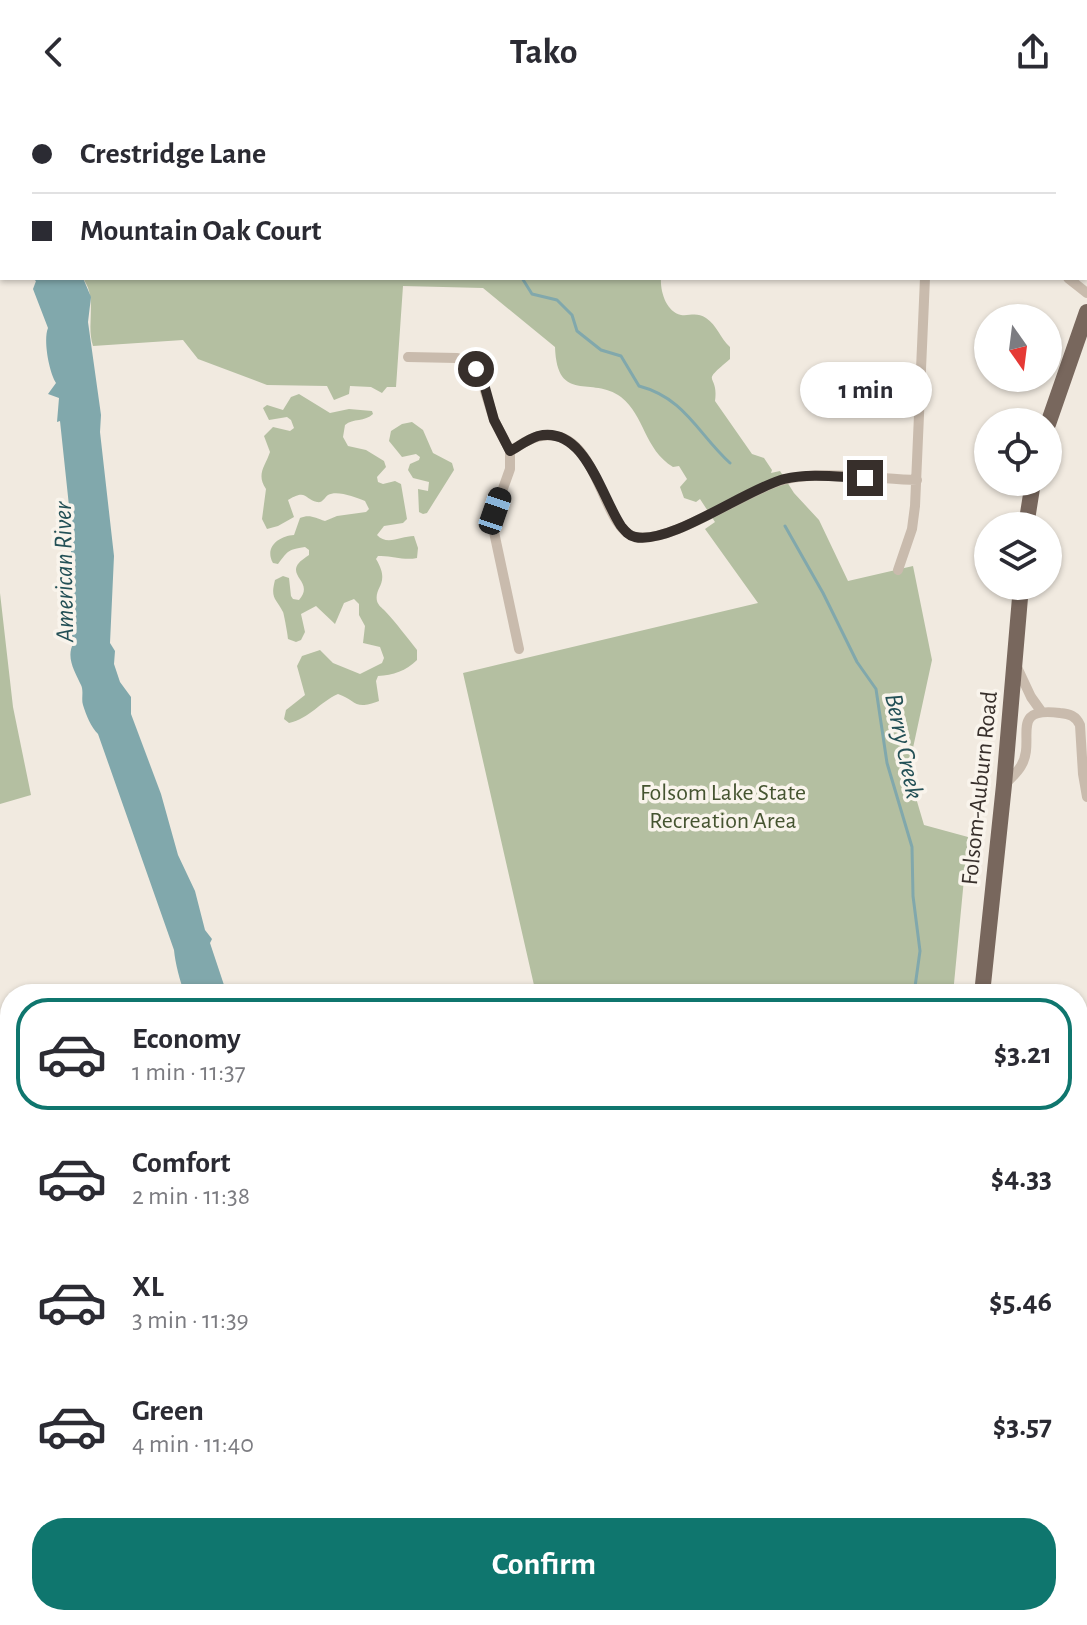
<!DOCTYPE html>
<html lang="en">
<head>
<meta charset="utf-8">
<style>
	:root { --surface:#fff; --page:#f2f2f3; --text:#2b2b33; --muted:#7c7c81; --line:#e1e1e2; --accent:#0f766e }
	body { margin:0; font-family:"Alegreya Sans",sans-serif; background:var(--page); color:var(--text); height:100vh; display:flex; flex-direction:column; font-size:30px; white-space:nowrap }
	* { box-sizing:border-box; margin:0 }
	p { font-size:26px; color:var(--muted) }
	.icon { flex:none; width:44px; height:44px; fill:none; stroke:currentColor; stroke-width:2; stroke-linecap:round; stroke-linejoin:round }
	.map { position:relative; flex:1; overflow:hidden }
	.side { position:absolute; left:0px; top:880px; width:1088px; height:642px; display:flex; flex-direction:column; background:var(--surface); border-radius:32px 32px 0 0; box-shadow:0 2px 6px #0004 }
	.side>* { flex:none }
	.hud { position:absolute; left:0px; top:0px; width:1088px; height:176px; box-shadow:0 2px 6px #0004; display:grid; align-content:center; height:176px; padding:0 32px; background:var(--surface) }
	.needle { width:52px; rotate:166deg }
	.controls { position:absolute; left:974px; top:200px; display:grid; gap:16px }
	.controls a { display:grid; place-items:center; width:88px; height:88px; border-radius:50%; background:var(--surface); box-shadow:0 2px 6px #0004; font-size:40px }
	.end { position:absolute; width:36px; height:36px; margin:-18px; border:10px solid #372f2b; background:#fff; box-shadow:0 0 0 4px #fff }
	.from { border-radius:50% }
	.bubble { position:absolute; height:56px; border-radius:28px; background:var(--surface); box-shadow:0 2px 6px #0004; font-size:26px; font-weight:700; line-height:56px; text-align:center }
	.car { position:absolute; width:24px; height:48px; margin:-24px -12px; border-radius:10px; box-shadow:0 0 6px 2px #0007; background:linear-gradient(#222 24%,#8ab4d8 0 40%,#222 0 76%,#8ab4d8 0 86%,#222 0) }
	.hud b { display:flex; align-items:center; gap:28px; height:76px; font-size:30px }
	.hud b+b { border-top:2px solid var(--line) }
	.hud i { width:20px; height:20px; background:var(--text) }
	ul { padding:14px 0 0; list-style:none }
	li { display:flex; align-items:center; gap:24px; height:112px; margin:0 16px 12px; padding:0 16px; border:4px solid transparent; border-radius:32px }
	li div { flex:1 }
	li b { display:block; font-size:30px }
	li em { font-style:normal; font-weight:700 }
	li.on { border-color:var(--accent) }
	li>.icon { width:72px; height:72px; stroke-width:1.5 }
	.action { display:flex; gap:16px; margin-top:auto; padding:16px 32px }
	.action a { flex:1; height:92px; border-radius:32px; background:var(--accent); color:#fff; font-size:32px; font-weight:700; line-height:92px; text-align:center }
	header { display:flex; justify-content:space-between; align-items:center; height:104px; padding:0 32px; background:var(--surface); font-size:36px; font-weight:700 }
	.map>svg:first-child { display:block }
	.green { fill:#b4bfa1 }
	.water { fill:#81a8ac }
	.lines { fill:none; stroke-linecap:round; stroke-linejoin:round }
	.stream { stroke:#81a8ac; stroke-width:3 }
	.street { stroke:#c9bbad; stroke-width:10 }
	.primary { stroke:#78675d; stroke-width:16 }
	.route { stroke:#372f2b; stroke-width:10 }
	.labels { text-anchor:middle; stroke-width:7; stroke-linejoin:round; paint-order:stroke }
	.street-label { font-size:24px; fill:#372f2b; stroke:#f9f4ec }
	.park-label { font-size:24px; fill:#455430; stroke:#f9f4ec }
	.water-label { font-size:26px; font-style:italic; fill:#235056; stroke:#f9f4ec }
</style>
</head>
<body>
<header><svg class="icon" aria-label="back" viewBox="0 0 24 24"><path d="M15 5l-7 7 7 7"/></svg>Tako<svg class="icon" aria-label="share" viewBox="0 0 24 24"><path d="M12 15V3M7 8l5-5 5 5M5 13v7h14v-7"/></svg></header>
<div class="map">
<svg width="1087" height="1521" viewBox="0 0 1087 1521">
	<rect width="100%" height="100%" fill="#f1eae0"/>
	<path class="green" d="M35 0H438V2H35Z
		M83 174H661C660 187 666 208 681 211 690 212 697 208 706 214 717 221 720 234 730 243V255C698 282 719 267 715 297L752 350 764 354 772 366 771 369 780 367 794 389 819 416 848 477 913 462 932 556 908 667 924 721 968 733 953 890H536L463 569 758 499 705 425 715 418 700 395 696 398 684 394 680 383 687 375 679 362 673 363C644 345 645 312 621 293 592 271 557 301 555 243L483 184 403 182 396 283H387L382 289 371 283 350 282 349 290 334 296 327 282 267 281 198 255 183 236 93 242C87 223 94 206 89 187 88 182 85 178 83 174Z
		M299 290 330 309 349 305 372 307 373 310C365 318 353 314 345 321L343 333 348 342 366 346 384 357 386 363 377 373 378 378 383 380 395 377 401 380 407 415 403 419 384 422 377 431C387 442 401 432 414 432L418 444 417 454C403 457 392 451 378 452L376 455C391 480 374 482 377 497 378 501 382 504 385 507 397 520 406 532 417 546V556C406 567 393 571 378 572L376 577 379 597C354 607 356 596 338 590 320 598 310 614 289 619L284 615 286 606 305 591 297 562 302 552 320 546 333 559 360 570 382 559 384 554 380 543 363 539 365 522 359 511V500L354 495 344 499 335 520 316 502 301 510 305 528 301 536 296 538 288 535C288 532 284 510 283 508 276 494 270 495 275 476L283 472 289 474 291 492 293 495 299 496C314 479 289 473 298 460 301 456 305 454 309 451V446L305 443C287 446 289 446 278 460L273 459C264 443 279 432 294 431L300 414C310 410 315 414 325 417L337 412 366 408 369 405 365 397C355 393 337 386 328 391 324 394 323 399 317 398 305 396 307 384 288 396L294 413 278 422 267 425 262 415 266 385C256 370 265 363 270 348L264 332 273 323 290 327 294 324 291 316 287 313 269 316 263 304 267 301 283 306 291 293Z
		M412 318 423 326 433 349 452 359 454 366 427 409 423 410 419 408 418 385 428 387 429 378 413 374 408 366 410 360 419 356 420 353 416 350 402 353 389 337 391 327 402 320Z
		M0 489 13 603 31 691 0 700Z
		M701 1512H933L934 1521H703Z"/>
	<path class="water" d="M0 0H35L2 2V109Z
		M32 174H83L91 193 88 218 101 311 100 328 114 452 110 539 115 547 114 560 120 578 131 593V610L161 690 178 751 195 787 205 826 212 835 210 839 227 890H185C180 878 175 858 174 846L98 630C91 623 86 611 83 601 81 595 84 587 81 581 75 568 65 553 74 538L70 525V500L68 499 74 466 71 454V441L68 437 64 442C63 435 64 415 65 405L69 402 60 317 57 318 59 294 48 290 56 279C49 268 43 236 48 224L33 185 36 177Z
		M241 1512H284L287 1521H244Z"/>
	<g class="lines">
		<path class="stream" d="M522 174 532 190 557 196 572 211 577 227 601 246 621 252 639 282C685 294 698 330 730 359
			M785 422 823 489 857 558 876 585 887 659 912 743 913 792 920 847 914 890
			M914 1512 916 1521"/>
		<path class="street" d="M515 0V2
			M865 0 867 2
			M655 2V0
			M1019 2 1020 0
			M1068 174 1087 189
			M408 253 457 254 470 259 480 271 494 316 510 347
			M898 466 912 425 915 402 925 174
			M519 545 494 428 495 407 510 365V347C518 343 527 335 537 333 599 316 599 426 636 433 672 440 745 386 783 376 819 366 879 375 917 376
			M1016 561 1031 593 1041 607
			M1004 681C1010 675 1017 669 1021 662 1037 636 1007 602 1060 609 1070 610 1076 612 1080 621L1083 670 1087 693
			M1078 975 1087 976
			M1078 1220 1087 1170
			M1078 1229 1087 1231
			M1063 1512 1064 1521"/>
		<path class="primary" d="M1048 320 1087 208
			M1026 422 1033 378
			M982 890 1004 681 1021 482
			M956 1512V1521"/>
	</g>
	<g class="lines">
		<path class="route" d="M476 265 484 280 494 316 510 347C518 343 528 335 538 332 585 321 601 392 621 422 625 427 629 432 635 433 671 441 746 385 784 375 810 369 838 373 865 374"/>
	</g>
	<g class="labels">
		<g class="street-label">
			<text transform="translate(979 684) rotate(-84)" y="8">Folsom-Auburn Road</text>
		</g>
		<g class="park-label">
			<text x="723" y="696">Folsom Lake State<tspan x="723" dy="28">Recreation Area</tspan></text>
		</g>
		<g class="water-label">
			<text transform="translate(63 468) rotate(-91)" y="9">American River</text>
			<text transform="translate(905 642) rotate(78)" y="9">Berry Creek</text>
		</g>
	</g>
</svg>
<div class="controls">
<a><svg class="needle" viewBox="-14 -14 28 28"><path d="M0-13l5 13h-10z" fill="#e53935"/><path d="M0 13l5-13h-10z" fill="#7c7c81"/></svg></a>
<a><svg class="icon" aria-label="locate" viewBox="0 0 24 24"><circle cx="12" cy="12" r="6"/><path d="M12 2v4M12 18v4M2 12h4M18 12h4"/></svg></a>
<a><svg class="icon" aria-label="layers" viewBox="0 0 24 24"><path d="M12 4l9 5-9 5-9-5zM3 14l9 5 9-5"/></svg></a>
</div>
<i class="end from" style="left:476px;top:265px"></i>
<i class="end" style="left:865px;top:374px"></i>
<div class="bubble" style="left:800px;top:258px;width:132px">1 min</div>
<i class="car" style="left:495px;top:407px;rotate:19deg"></i>
<div class="hud">
<b><i class="from"></i>Crestridge Lane</b>
<b><i></i>Mountain Oak Court</b>
</div>
<section class="side">
<ul>
<li class="on"><svg class="icon" aria-label="car" viewBox="0 0 24 24"><path d="M5 17H2v-5l4-1 3-4h7l3 4 3 1v5h-3M9 17h6M6 11h13"/><circle cx="7" cy="17" r="2"/><circle cx="17" cy="17" r="2"/></svg><div><b>Economy</b><p>1 min · 11:37</p></div><em>$3.21</em></li>
<li><svg class="icon" aria-label="car" viewBox="0 0 24 24"><path d="M5 17H2v-5l4-1 3-4h7l3 4 3 1v5h-3M9 17h6M6 11h13"/><circle cx="7" cy="17" r="2"/><circle cx="17" cy="17" r="2"/></svg><div><b>Comfort</b><p>2 min · 11:38</p></div><em>$4.33</em></li>
<li><svg class="icon" aria-label="car" viewBox="0 0 24 24"><path d="M5 17H2v-5l4-1 3-4h7l3 4 3 1v5h-3M9 17h6M6 11h13"/><circle cx="7" cy="17" r="2"/><circle cx="17" cy="17" r="2"/></svg><div><b>XL</b><p>3 min · 11:39</p></div><em>$5.46</em></li>
<li><svg class="icon" aria-label="car" viewBox="0 0 24 24"><path d="M5 17H2v-5l4-1 3-4h7l3 4 3 1v5h-3M9 17h6M6 11h13"/><circle cx="7" cy="17" r="2"/><circle cx="17" cy="17" r="2"/></svg><div><b>Green</b><p>4 min · 11:40</p></div><em>$3.57</em></li>
</ul>
<div class="action"><a>Confirm</a></div>
</section>
</div>
</body>
</html>
